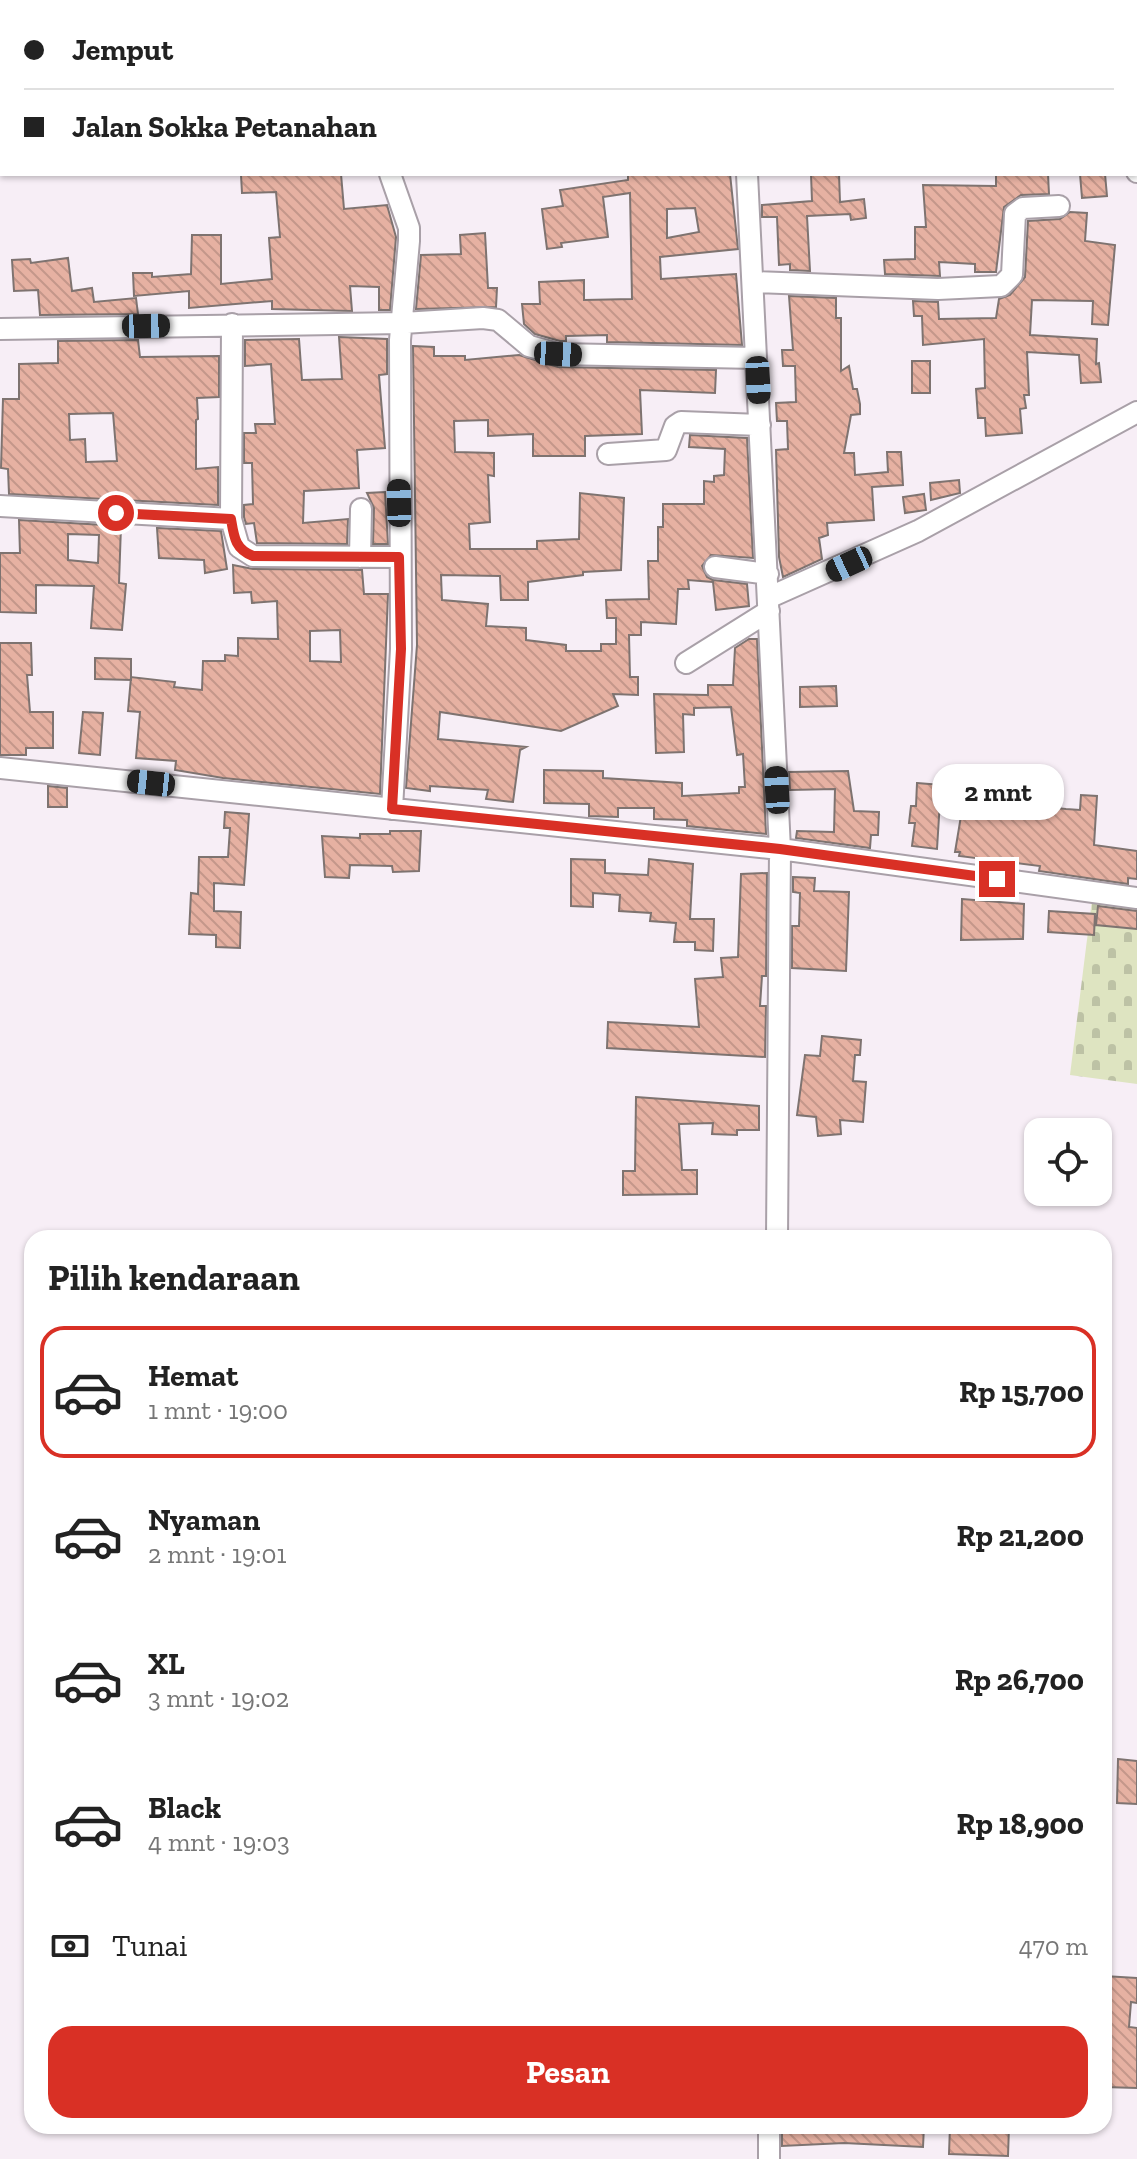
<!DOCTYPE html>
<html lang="id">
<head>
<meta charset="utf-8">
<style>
	:root { --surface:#fff; --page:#f2f2f2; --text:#222; --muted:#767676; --line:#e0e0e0; --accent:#d93025 }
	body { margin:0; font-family:"Zilla Slab",serif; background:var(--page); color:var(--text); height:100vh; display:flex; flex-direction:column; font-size:30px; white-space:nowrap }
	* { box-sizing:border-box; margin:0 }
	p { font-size:26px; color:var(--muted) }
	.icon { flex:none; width:44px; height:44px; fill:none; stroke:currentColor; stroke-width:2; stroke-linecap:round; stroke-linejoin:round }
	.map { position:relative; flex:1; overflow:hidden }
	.panel { position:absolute; left:24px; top:1230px; width:1088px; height:904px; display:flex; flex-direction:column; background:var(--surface); border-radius:24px; box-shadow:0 2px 6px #0004 }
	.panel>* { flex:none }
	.guide { position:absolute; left:0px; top:0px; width:1138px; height:176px; box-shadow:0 2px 6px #0004; display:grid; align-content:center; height:176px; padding:0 24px; background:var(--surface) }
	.buttons { position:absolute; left:1024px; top:1118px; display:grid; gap:16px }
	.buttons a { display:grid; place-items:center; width:88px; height:88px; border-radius:16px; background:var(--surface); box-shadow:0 2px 6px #0004; font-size:40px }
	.end { position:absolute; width:36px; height:36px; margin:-18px; border:10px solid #d93025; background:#fff; box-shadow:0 0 0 4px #fff }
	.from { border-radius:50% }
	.bubble { position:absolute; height:56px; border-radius:24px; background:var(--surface); box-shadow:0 2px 6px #0004; font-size:26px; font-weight:700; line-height:56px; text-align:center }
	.car { position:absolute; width:24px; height:48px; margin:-24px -12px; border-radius:10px; box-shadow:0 0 6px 2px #0007; background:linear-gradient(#222 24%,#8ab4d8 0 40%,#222 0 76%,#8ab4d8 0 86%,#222 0) }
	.guide b { display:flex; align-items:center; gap:28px; height:76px; font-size:30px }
	.guide b+b { border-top:2px solid var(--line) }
	.guide i { width:20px; height:20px; background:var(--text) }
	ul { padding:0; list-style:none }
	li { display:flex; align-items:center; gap:24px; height:132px; margin:0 16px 12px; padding:0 8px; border:4px solid transparent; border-radius:24px }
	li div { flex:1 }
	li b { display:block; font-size:30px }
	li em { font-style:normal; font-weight:700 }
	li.selected { border-color:var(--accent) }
	li>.icon { width:72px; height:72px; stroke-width:1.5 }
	h2 { padding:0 24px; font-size:36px; line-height:96px }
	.pay { display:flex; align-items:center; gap:20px; height:88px; padding:0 24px; font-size:30px }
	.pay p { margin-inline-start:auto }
	.primary-button { display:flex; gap:16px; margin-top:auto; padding:16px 24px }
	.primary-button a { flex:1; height:92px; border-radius:24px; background:var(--accent); color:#fff; font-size:32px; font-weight:700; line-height:92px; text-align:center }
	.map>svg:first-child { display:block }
	.cemetery { fill:url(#cemetery-stones) }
	.building { fill:url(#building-back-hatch); stroke:#7e7370; stroke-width:2; fill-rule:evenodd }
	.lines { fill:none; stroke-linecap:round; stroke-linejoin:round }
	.minor-casing { stroke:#a9a0a8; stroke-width:24 }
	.minor { stroke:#fff; stroke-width:20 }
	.route { stroke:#d93025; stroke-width:10 }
</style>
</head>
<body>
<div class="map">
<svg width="1137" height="2159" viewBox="0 0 1137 2159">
	<defs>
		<pattern id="cemetery-stones" width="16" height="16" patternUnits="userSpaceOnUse" patternTransform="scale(2)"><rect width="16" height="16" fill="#dee4c1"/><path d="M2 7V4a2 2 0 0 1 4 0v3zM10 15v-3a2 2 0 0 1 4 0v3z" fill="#bdc2a5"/></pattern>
		<pattern id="building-back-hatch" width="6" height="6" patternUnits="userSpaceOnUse" patternTransform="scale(2)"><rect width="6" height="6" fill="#e6b1a2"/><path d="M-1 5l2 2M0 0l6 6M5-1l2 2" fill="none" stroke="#c4978a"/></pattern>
	</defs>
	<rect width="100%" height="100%" fill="#f7eef6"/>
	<path class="cemetery" d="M1092 900 1137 906V1084L1070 1075Z"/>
	<path class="building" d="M341 174 344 209 387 205 396 237 390 310H379V287L350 286 352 311 272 309V301L189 308V291L134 296 133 273H152V277L191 274 192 235H221V284L272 279 269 238 280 237 276 192 242 193 241 175Z
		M628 174H730L738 249 660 257 661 279 736 274 742 345 607 342V335L566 336V341H560L535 334 524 324 522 304H540L539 282 584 280V300L632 299 630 193 603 197 608 237 561 243 562 247 547 249 542 209 563 206 560 190 628 180ZM695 208 699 232 667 238V209Z
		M811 174H839L840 202 864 199 866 218 851 220 850 214 807 216 810 271 790 270V264L779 265 777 217H762V205L812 201Z
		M996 174H1048L1049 194 1021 195 1004 207 996 272H975V264L939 262 940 276 885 274 884 260 915 259V227H926L923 185 996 186Z
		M1080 174H1105L1107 196 1082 198Z
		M1070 212 1087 213 1085 241 1115 245 1108 325 1092 324 1093 301 1032 300 1030 335 1097 339 1096 364 1099 363 1101 382 1081 383 1079 355 1027 352 1029 395H1024L1026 408 1020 409 1022 433 986 436 985 418H978L976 389 985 388 984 339 923 345 922 316H914L913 301 938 302 939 319 996 318 999 299 1010 295 1025 277 1028 221 1060 219Z
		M485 233 488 288H497L496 307 416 309 421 255 461 254 460 235Z
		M68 258 72 291 92 288 94 302 136 298 138 314 40 315 38 290 14 291 12 260 30 259 31 263Z
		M789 296 836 298V318H841V371L849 366 853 389H857L860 404V414L851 415 844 453H854L855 475 888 472 887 452H901L903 485 872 487 874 520 827 523 828 535 819 538 822 559 783 577 779 557 776 450 788 449 787 421H777L776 403 796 402 795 366H783L782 350H793Z
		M339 337 387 339V374L379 375 385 448 357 450 359 488 304 491 303 523 348 519 347 544 257 543 254 523 246 524 244 517V505L253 504 252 463H244V433H256L255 424H275L271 364 245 366V340L299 339 302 380 342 379Z
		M138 340 140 357 219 356V397L197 398 198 419 196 420V469L218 467V505L9 494 8 469 1 468 3 399H19V364L58 363V341ZM113 413 117 461 86 462 85 439 70 440 69 414Z
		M413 346 434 347V356H465V360L519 355 558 367 716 370 715 393 640 390 642 434 585 436V456H533V434L488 436V420L454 421 455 452 494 453V476L488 475 490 522 469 524 470 549H537V541L579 539 580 493 624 498 621 570 583 572V575L528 582V600H501L500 576 441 575 442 600 488 604 486 626 526 628V640L566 645V651H601V644H616V618H607L606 600 649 599 648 561H658V527H663V504H704V481L714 482V476L724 475 725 449 689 447 690 435 747 438 753 558 711 555 702 566 707 577 713 580 747 584 749 606 716 610 713 582 688 580 689 589H678L676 624 641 622V635H629L630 677H638V695L613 694 618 706 561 731 440 712 438 739 526 747 520 750 513 802 486 799 488 790 430 786V791L406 788 417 645Z
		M912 361H930V393H912Z
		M959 480 960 493 931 500 930 483Z
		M385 492 388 544H373L374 508 367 493Z
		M924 494 926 510 905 513 903 497Z
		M19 520 121 526 119 583 126 584 122 630 91 628 94 586 36 585V613L0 612V553H20ZM68 534 99 535 98 563 68 560Z
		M157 528 221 531 227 569 205 573 204 560 159 558Z
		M233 565 253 569 362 570 364 594H388L380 794 223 778 175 770 176 761 136 758 140 712 128 711 131 677 175 682 174 687 202 690 203 661H225V655L238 656V638L278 639 277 601 252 603 251 592 234 593ZM340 630 341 662 310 661V631Z
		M749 639H757L766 834 687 826V820L654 819V808H618V817L589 816V804L544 803V770L603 771V778L682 783V796L739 793V787H745L743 754 737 755 731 707 694 708V715L683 714 684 752 656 753 654 694 708 695V685H733L735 648Z
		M0 643H31L32 675H27L30 712H53V748H26V755H0Z
		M95 658 131 659V680L95 679Z
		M836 686 837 706 800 707V687Z
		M83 712 103 713 100 755 79 753Z
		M848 771 854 811 879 812 878 835H871L870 848 796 838 797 831 834 832 835 789 790 790 789 772Z
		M917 783 941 785 937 849 912 846 915 823H909L911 806H916Z
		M48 786 67 788V807H48Z
		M966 786 990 790 989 796 1017 801V804L1066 809 1080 810 1081 795 1097 796 1094 845 1137 851V879L1128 878V884L1039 871 1040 866 959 856 960 852H955Z
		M225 812 249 814 244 885 214 883V911L241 912 240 948 216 947V935L189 934 191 893 198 894 199 857H228L230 828H224Z
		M390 831H421L419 871 393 872 392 866 350 865 349 878 325 877 322 836 360 838V834H390Z
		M571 859 605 860V873L648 875 649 859 693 864 690 919H714L713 951 695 950V942H674L676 923 650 921 651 913 619 911 620 895 593 893V907L571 906Z
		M767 873 766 976H762L760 1006H766L765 1057 607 1048 608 1022 699 1027 695 979 723 977 721 958 738 957 741 874Z
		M793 877 815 878 814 891 849 892 846 971 792 968V926H799L800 893 793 892Z
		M962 899 1024 904 1023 939 961 940Z
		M1098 906 1137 911V929L1096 925Z
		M1049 911 1095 914 1094 935 1048 932Z
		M822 1036 861 1040 860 1055H855L853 1081 866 1082 863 1122 840 1120 841 1134 818 1136 816 1117 797 1115 805 1055 820 1056Z
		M636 1097 759 1106V1130H737V1135L712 1134 713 1123 679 1124 682 1170H697V1194L623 1195V1171H635Z
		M1118 1759 1137 1761V1804L1117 1803Z
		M1104 1976 1137 1978V2003L1131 2002 1129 2027 1137 2028V2088L1104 2087Z
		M782 2126H924L923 2147 844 2143 782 2146Z
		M950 2126 1009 2127 1008 2156 949 2154Z"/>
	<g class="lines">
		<g class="minor-casing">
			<path id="minor" d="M373 0 374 2
				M684 0V2
				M18 2V0
				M1136 112H1137
				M0 141 2 125
				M1136 166 1137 172
				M390 174 409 228V241L400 340 401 649 392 809
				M747 174 780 849 777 1238
				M753 282 938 289 1001 286 1012 275 1015 214 1023 208 1059 206
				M232 324 231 519 239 547 253 556 399 557
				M0 329 403 323 483 318 498 320 529 346 558 354 756 358
				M608 454 666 450 675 426 681 422 760 425
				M0 506 231 519
				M360 557 361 509
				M715 567 768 574
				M770 597 918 531 1137 412
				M686 663 769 611
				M0 768 780 849 1137 898
				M769 2159V2126"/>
		</g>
		<use href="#minor" class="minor"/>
	</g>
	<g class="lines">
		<path class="route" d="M116 513 231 519C234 537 235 549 253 556L399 557 401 649 392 809 780 849 997 879"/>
	</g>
</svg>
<div class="buttons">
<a><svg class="icon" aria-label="locate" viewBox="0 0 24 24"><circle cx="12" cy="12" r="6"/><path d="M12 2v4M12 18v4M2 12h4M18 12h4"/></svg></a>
</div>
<i class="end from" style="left:116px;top:513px"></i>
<i class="end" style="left:997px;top:879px"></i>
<div class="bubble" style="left:932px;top:764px;width:132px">2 mnt</div>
<i class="car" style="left:146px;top:326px;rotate:89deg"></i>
<i class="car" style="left:558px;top:354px;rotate:93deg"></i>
<i class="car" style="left:758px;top:380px;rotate:177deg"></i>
<i class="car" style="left:399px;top:503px;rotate:359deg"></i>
<i class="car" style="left:849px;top:564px;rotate:245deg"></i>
<i class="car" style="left:151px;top:783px;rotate:276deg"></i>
<i class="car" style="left:777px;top:790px;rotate:357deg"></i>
<div class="guide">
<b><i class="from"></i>Jemput</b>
<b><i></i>Jalan Sokka Petanahan</b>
</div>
<section class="panel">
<h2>Pilih kendaraan</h2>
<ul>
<li class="selected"><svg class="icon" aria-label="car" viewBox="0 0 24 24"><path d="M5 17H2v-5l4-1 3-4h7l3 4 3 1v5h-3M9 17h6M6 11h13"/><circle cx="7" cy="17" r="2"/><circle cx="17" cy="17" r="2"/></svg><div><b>Hemat</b><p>1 mnt · 19:00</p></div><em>Rp 15,700</em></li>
<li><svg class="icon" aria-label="car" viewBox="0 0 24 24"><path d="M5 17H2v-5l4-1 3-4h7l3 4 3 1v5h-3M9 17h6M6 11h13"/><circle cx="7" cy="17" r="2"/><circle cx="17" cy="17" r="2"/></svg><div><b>Nyaman</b><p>2 mnt · 19:01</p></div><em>Rp 21,200</em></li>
<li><svg class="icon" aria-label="car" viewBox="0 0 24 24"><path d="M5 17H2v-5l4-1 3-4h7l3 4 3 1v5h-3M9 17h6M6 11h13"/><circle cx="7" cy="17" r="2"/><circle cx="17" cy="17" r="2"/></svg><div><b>XL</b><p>3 mnt · 19:02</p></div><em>Rp 26,700</em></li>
<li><svg class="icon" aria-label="car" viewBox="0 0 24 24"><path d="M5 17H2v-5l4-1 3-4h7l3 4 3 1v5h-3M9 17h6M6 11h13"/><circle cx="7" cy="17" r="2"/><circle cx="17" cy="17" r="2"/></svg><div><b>Black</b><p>4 mnt · 19:03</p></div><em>Rp 18,900</em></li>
</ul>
<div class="pay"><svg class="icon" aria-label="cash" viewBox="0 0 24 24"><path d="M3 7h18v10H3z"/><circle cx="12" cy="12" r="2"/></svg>Tunai<p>470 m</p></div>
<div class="primary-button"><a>Pesan</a></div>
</section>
</div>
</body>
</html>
